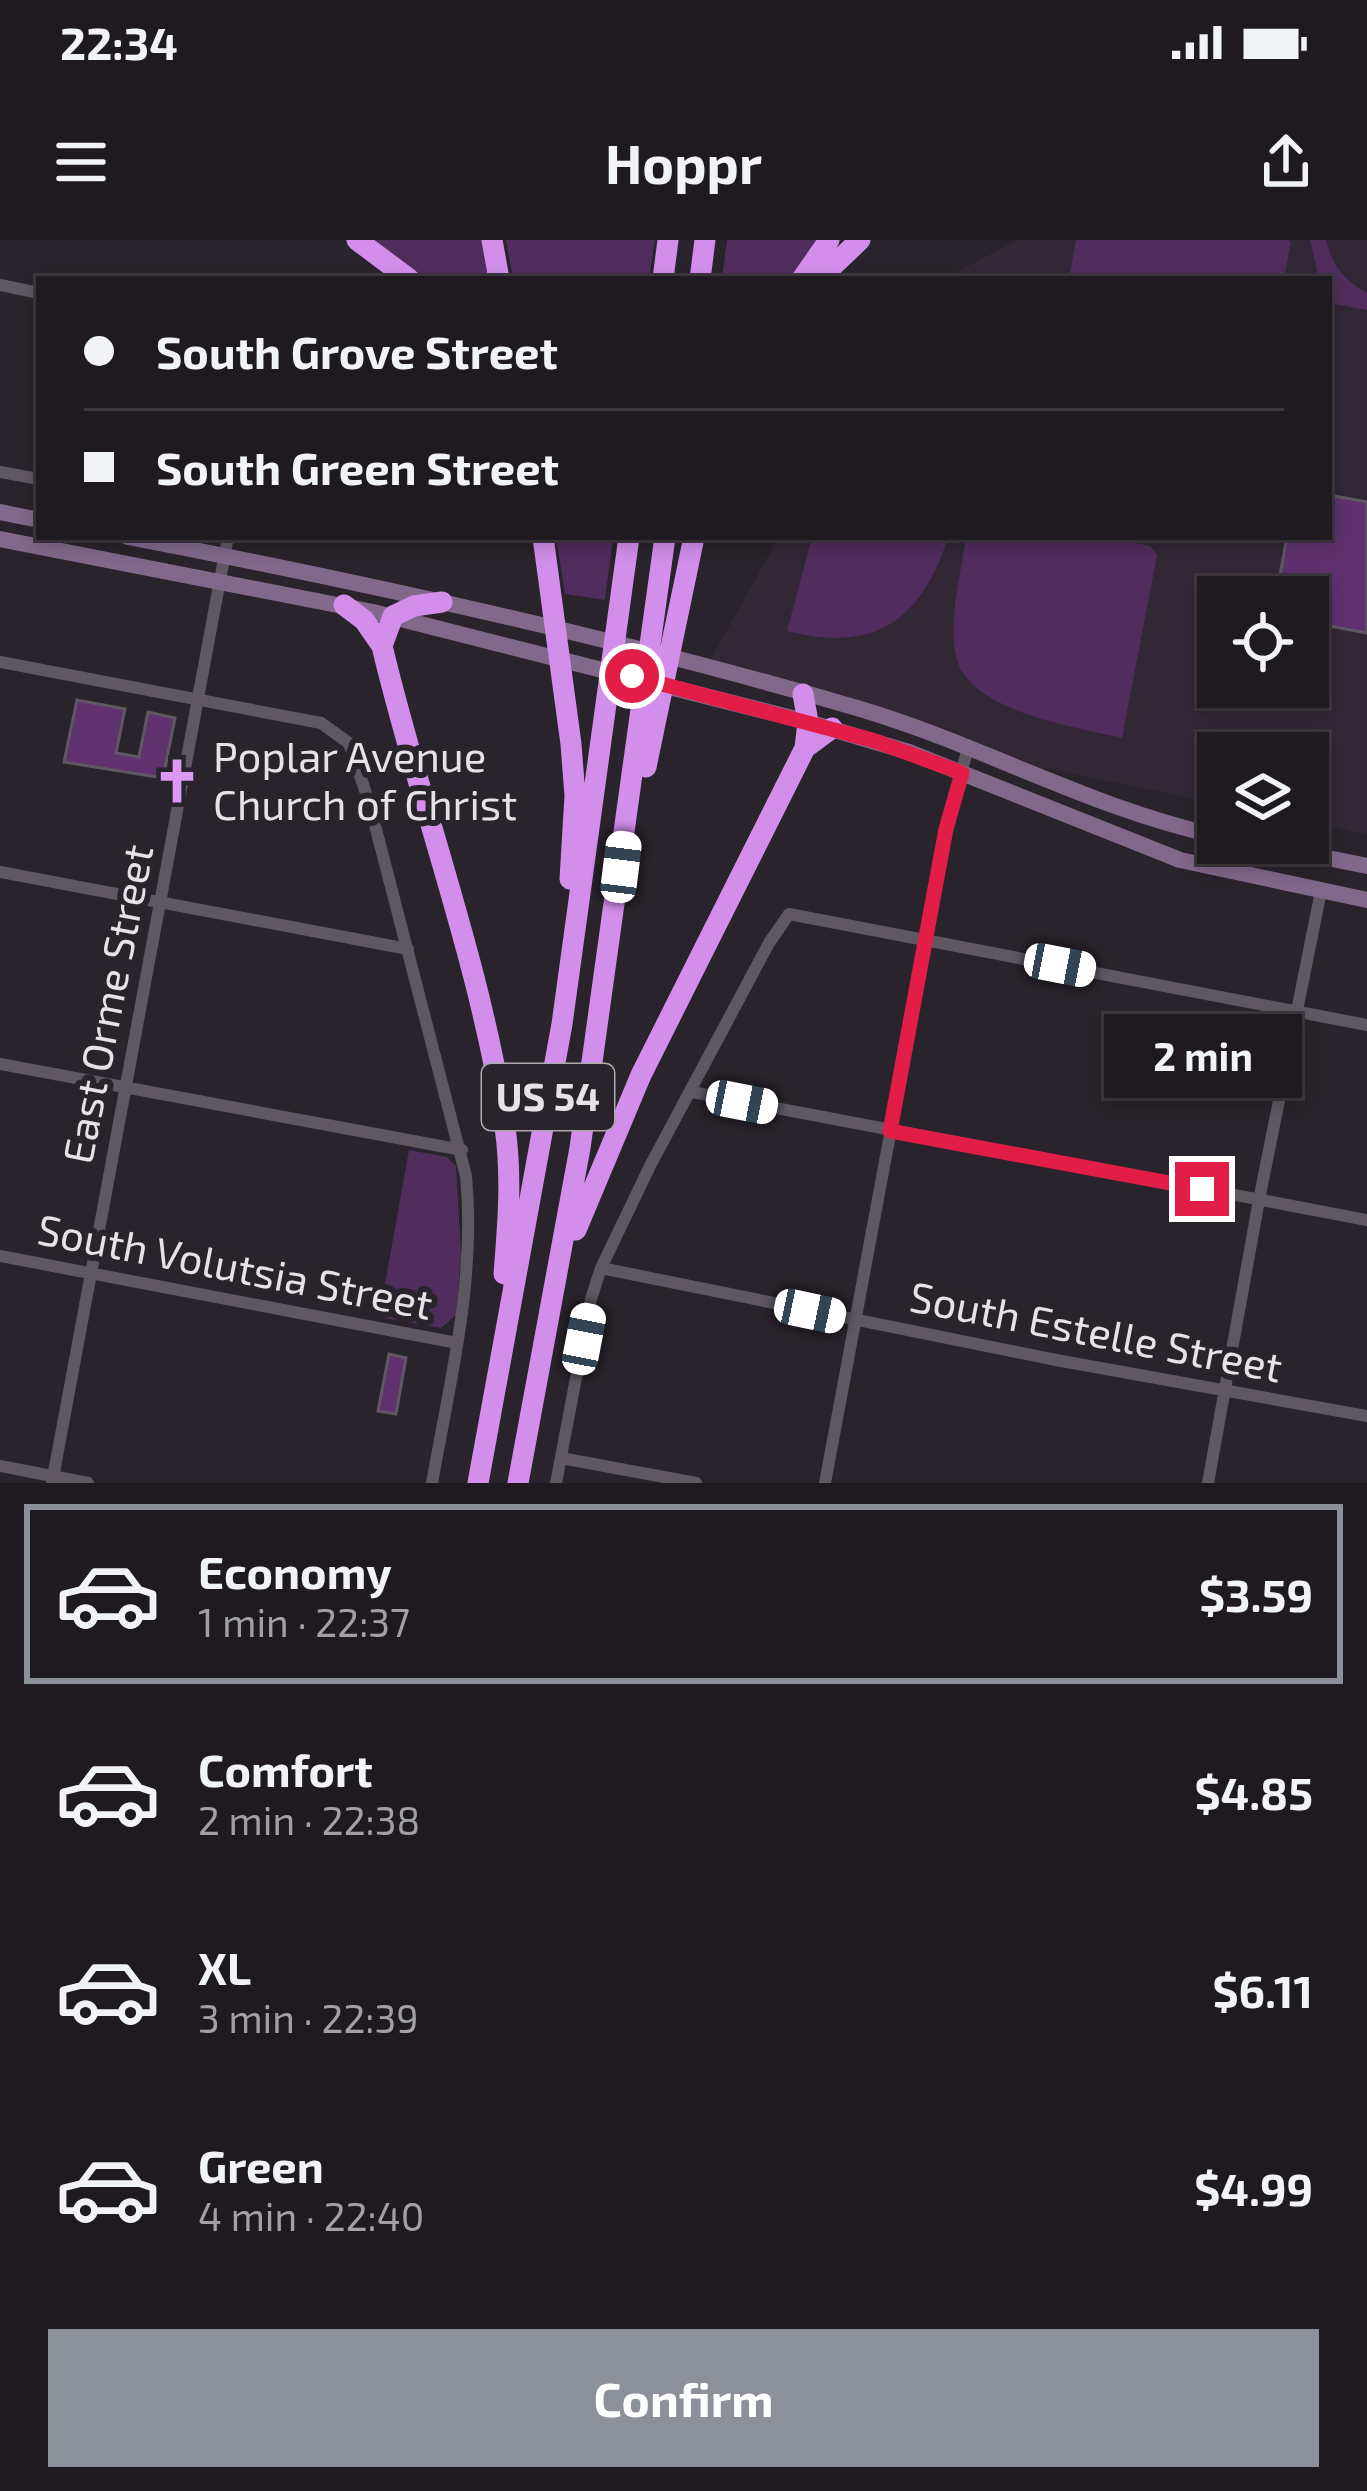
<!DOCTYPE html>
<html lang="en">
<head>
<meta charset="utf-8">
<style>
	:root { --surface:#1f1a20; --page:#2c272d; --text:#f1f3f6; --muted:#a1a1a5; --line:#3c383e; --accent:#8c9099 }
	body { margin:0; font-family:"Exo 2",sans-serif; background:var(--page); color:var(--text); height:100vh; display:flex; flex-direction:column; font-size:45px; white-space:nowrap }
	* { box-sizing:border-box; margin:0 }
	p { font-size:39px; color:var(--muted) }
	.icon { flex:none; width:66px; height:66px; fill:none; stroke:currentColor; stroke-width:2; stroke-linecap:round; stroke-linejoin:round }
	.map { position:relative; height:1243px; overflow:hidden }
	.side { display:flex; flex-direction:column; background:var(--surface); flex:1 }
	.side>* { flex:none }
	.hud { position:absolute; left:36px; top:36px; width:1296px; height:264px; border-radius:0px; box-shadow:0 6px 18px #0003,0 0 0 3px var(--line); display:grid; align-content:center; height:264px; padding:0 48px; background:var(--surface) }
	.controls { position:absolute; left:1197px; top:336px; display:grid; gap:24px }
	.controls a { display:grid; place-items:center; width:132px; height:132px; border-radius:0px; background:var(--surface); box-shadow:0 6px 18px #0003,0 0 0 3px var(--line); font-size:60px }
	.end { position:absolute; width:54px; height:54px; margin:-27px; border:15px solid #e11d48; background:#fff; box-shadow:0 0 0 6px #fff }
	.from { border-radius:50% }
	.bubble { position:absolute; height:84px; border-radius:0px; background:var(--surface); box-shadow:0 6px 18px #0003,0 0 0 3px var(--line); font-size:39px; font-weight:700; line-height:84px; text-align:center }
	.car { position:absolute; width:36px; height:72px; margin:-36px -18px; border-radius:15px; box-shadow:0 0 9px 3px #0007; background:linear-gradient(#fff 24%,#345 0 40%,#fff 0 76%,#345 0 86%,#fff 0) }
	.hud b { display:flex; align-items:center; gap:42px; height:114px; font-size:45px }
	.hud b+b { border-top:3px solid var(--line) }
	.hud i { width:30px; height:30px; background:var(--text) }
	ul { padding:21px 0 0; list-style:none }
	li { display:flex; align-items:center; gap:36px; height:180px; margin:0 24px 18px; padding:0 24px; border:6px solid transparent; border-radius:0px }
	li div { flex:1 }
	li b { display:block; font-size:45px }
	li em { font-style:normal; font-weight:700 }
	li.on { border-color:var(--accent) }
	li>.icon { width:108px; height:108px; stroke-width:1.5 }
	.cta { display:flex; gap:24px; margin-top:auto; padding:24px 48px }
	.cta a { flex:1; height:138px; border-radius:0px; background:var(--accent); color:#fff; font-size:48px; font-weight:700; line-height:138px; text-align:center }
	.status { display:flex; justify-content:space-between; align-items:center; height:84px; padding:0 60px; background:var(--surface); direction:ltr }
	.status svg { height:33px; fill:currentColor }
	header { display:flex; justify-content:space-between; align-items:center; height:156px; padding:0 48px; background:var(--surface); font-size:54px; font-weight:700 }
	.map>svg:first-child { display:block }
	.built { fill:#312735; fill-rule:evenodd }
	.green { fill:#512d5d }
	.building { fill:#5f316f; stroke:#5f5862; stroke-width:3 }
	.lines { fill:none; stroke-linecap:round; stroke-linejoin:round }
	.street { stroke:#5f5862; stroke-width:12 }
	.secondary { stroke:#82688b; stroke-width:16 }
	.highway { stroke:#d38eeb; stroke-width:21 }
	.route { stroke:#e11d48; stroke-width:15 }
	.labels { text-anchor:middle; stroke-width:12; stroke-linejoin:round; paint-order:stroke }
	.shield { fill:#29232b; stroke:#aea9af; stroke-width:3 }
	.shield-label { font-size:39px; font-weight:bold; fill:#e7e2e8 }
	.poi-label { font-size:42px; fill:#e7e2e8; stroke:#29232b; text-anchor:start }
	.street-label { font-size:42px; fill:#e7e2e8; stroke:#29232b }
</style>
</head>
<body>
<div class="status"><b>22:34</b><svg viewBox="0 0 49 12"><path d="M0 12V9h3v3zM5 12V6h3v6zM10 12V3h3v9zM15 12V0h3v12zM26 1h20v11H26zM47 4h2v5h-2z"/></svg></div>
<header><svg class="icon" aria-label="menu" viewBox="0 0 24 24"><path d="M4 6h16M4 12h16M4 18h16"/></svg>Hoppr<svg class="icon" aria-label="share" viewBox="0 0 24 24"><path d="M12 15V3M7 8l5-5 5 5M5 13v7h14v-7"/></svg></header>
<div class="map">
<svg width="1367" height="1243" viewBox="0 0 1367 1243">
	<rect width="100%" height="100%" fill="#29232b"/>
	<path class="built" d="M1017 0H1367V594L1308 582V513H1218V564L1040 527 946 489 859 461 709 422 779 297H1329V39H944ZM1218 357H1308V447H1218Z"/>
	<path class="green" d="M375 0H485L492 39H424Z
		M506 0H655L649 39H513Z
		M727 0H820L793 39H722Z
		M1076 0H1286L1291 1 1284 39H1069Z
		M1310 0H1326C1333 26 1344 40 1367 53V70L1329 63V39L1318 34Z
		M556 297H613L605 360 565 354Z
		M812 297H944L948 298C920 382 875 413 787 391Z
		M966 297H1106L1150 306 1157 315 1122 498C1076 487 972 472 957 420 947 383 961 334 966 297Z
		M409 910 447 917 456 926 461 1014 456 1075 441 1088 379 1077Z"/>
	<path class="building" d="M1329 255 1367 262V393L1308 382V357H1276L1287 297H1329Z
		M77 460 125 469 116 513 139 517 148 472 175 478 163 538 64 522Z
		M389 1114 406 1118 396 1174 378 1171Z"/>
	<g class="lines">
		<path class="street" d="M0 45 39 53
			M0 232 39 239
			M0 422 321 483 349 503 369 562 466 936C476 1040 450 1141 432 1243
			M0 632 408 709
			M0 824 462 910
			M692 852 1367 980
			M0 1016 457 1103
			M601 1028 1056 1120 1367 1176
			M561 1218 696 1243
			M0 1226 88 1243
			M52 1243 228 297
			M556 1243 591 1059 601 1028 650 926 769 703 789 674 1367 785
			M825 1243 947 589 968 507
			M1208 1243 1259 960 1321 651"/>
		<path class="secondary" d="M0 272 39 280
			M128 297C373 344 618 398 857 468 980 504 1092 569 1218 596
			M0 299 373 372 808 482 909 512 1180 620 1367 660
			M1253 603 1367 626"/>
		<path class="highway" d="M357 0 409 39
			M492 0 499 39
			M663 39 668 0
			M700 39 705 0
			M802 39 829 0
			M819 39 860 0
			M543 297 571 504 575 556 570 639
			M442 362 414 366 393 376 382 406C420 566 481 724 505 887 512 936 508 985 504 1034
			M344 365 364 380 382 406
			M805 508 832 488
			M646 527 694 297
			M576 990 641 835 805 508 808 482 803 454
			M478 1243 562 784 629 297
			M518 1243 580 908 665 297"/>
	</g>
	<g class="lines">
		<path class="route" d="M632 436 872 500 962 533 946 589 890 891 1202 949"/>
	</g>
	<defs>
		<g id="church-bare" transform="scale(3.6)"><path d="M-1.2-6h2.4v3.5h3.3v2.4h-3.3V6h-2.4V-.1h-3.3v-2.4h3.3Z" fill="#dc99f4" stroke="#29232b" stroke-width="2.5" paint-order="stroke"/></g>
	</defs>
	<g fill-rule="evenodd">
		<use href="#church-bare" x="177" y="541"/>
	</g>
	<g class="labels">
		<rect class="shield" x="482" y="824" width="132" height="66" rx="9"/>
		<g class="shield-label">
			<text x="548" y="871">US 54</text>
		</g>
		<g class="poi-label">
			<text x="213" y="532">Poplar Avenue<tspan x="213" dy="48">Church of Christ</tspan></text>
		</g>
		<g class="street-label">
			<text transform="translate(108 764) rotate(-79)" y="15">East Orme Street</text>
			<text transform="translate(235 1027) rotate(11)" y="15">South Volutsia Street</text>
			<text transform="translate(1096 1092) rotate(11)" y="15">South Estelle Street</text>
		</g>
	</g>
</svg>
<div class="controls">
<a><svg class="icon" aria-label="locate" viewBox="0 0 24 24"><circle cx="12" cy="12" r="6"/><path d="M12 2v4M12 18v4M2 12h4M18 12h4"/></svg></a>
<a><svg class="icon" aria-label="layers" viewBox="0 0 24 24"><path d="M12 4l9 5-9 5-9-5zM3 14l9 5 9-5"/></svg></a>
</div>
<i class="end from" style="left:632px;top:436px"></i>
<i class="end" style="left:1202px;top:949px"></i>
<div class="bubble" style="left:1104px;top:774px;width:198px">2 min</div>
<i class="car" style="left:621px;top:627px;rotate:7deg"></i>
<i class="car" style="left:1060px;top:725px;rotate:101deg"></i>
<i class="car" style="left:742px;top:862px;rotate:101deg"></i>
<i class="car" style="left:810px;top:1071px;rotate:102deg"></i>
<i class="car" style="left:584px;top:1099px;rotate:11deg"></i>
<div class="hud">
<b><i class="from"></i>South Grove Street</b>
<b><i></i>South Green Street</b>
</div>
</div>
<section class="side">
<ul>
<li class="on"><svg class="icon" aria-label="car" viewBox="0 0 24 24"><path d="M5 17H2v-5l4-1 3-4h7l3 4 3 1v5h-3M9 17h6M6 11h13"/><circle cx="7" cy="17" r="2"/><circle cx="17" cy="17" r="2"/></svg><div><b>Economy</b><p>1 min · 22:37</p></div><em>$3.59</em></li>
<li><svg class="icon" aria-label="car" viewBox="0 0 24 24"><path d="M5 17H2v-5l4-1 3-4h7l3 4 3 1v5h-3M9 17h6M6 11h13"/><circle cx="7" cy="17" r="2"/><circle cx="17" cy="17" r="2"/></svg><div><b>Comfort</b><p>2 min · 22:38</p></div><em>$4.85</em></li>
<li><svg class="icon" aria-label="car" viewBox="0 0 24 24"><path d="M5 17H2v-5l4-1 3-4h7l3 4 3 1v5h-3M9 17h6M6 11h13"/><circle cx="7" cy="17" r="2"/><circle cx="17" cy="17" r="2"/></svg><div><b>XL</b><p>3 min · 22:39</p></div><em>$6.11</em></li>
<li><svg class="icon" aria-label="car" viewBox="0 0 24 24"><path d="M5 17H2v-5l4-1 3-4h7l3 4 3 1v5h-3M9 17h6M6 11h13"/><circle cx="7" cy="17" r="2"/><circle cx="17" cy="17" r="2"/></svg><div><b>Green</b><p>4 min · 22:40</p></div><em>$4.99</em></li>
</ul>
<div class="cta"><a>Confirm</a></div>
</section>
</body>
</html>
